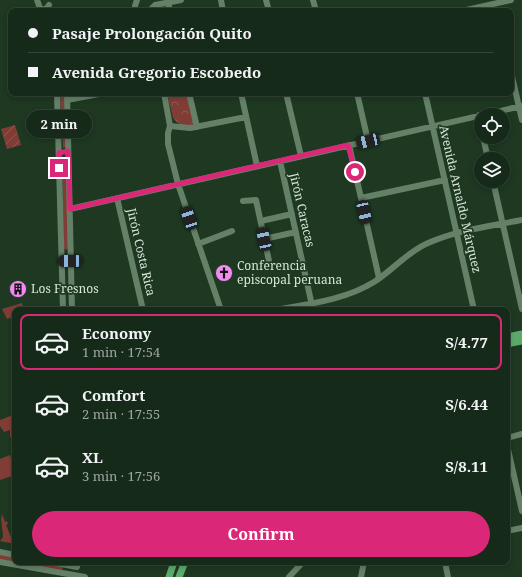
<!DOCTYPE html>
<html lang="en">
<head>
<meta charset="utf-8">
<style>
	:root { --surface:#162a1a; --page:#1f3223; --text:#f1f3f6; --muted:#9ea7a2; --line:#354639; --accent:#db2777 }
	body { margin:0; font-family:"Noto Serif",serif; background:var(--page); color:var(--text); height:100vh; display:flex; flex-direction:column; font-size:15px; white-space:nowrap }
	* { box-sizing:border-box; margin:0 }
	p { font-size:13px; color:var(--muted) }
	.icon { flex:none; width:22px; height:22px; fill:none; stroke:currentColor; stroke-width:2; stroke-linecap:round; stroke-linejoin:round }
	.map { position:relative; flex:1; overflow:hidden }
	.drawer { position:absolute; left:12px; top:307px; width:498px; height:258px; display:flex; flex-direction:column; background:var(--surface); border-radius:8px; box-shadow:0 2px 6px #0003,0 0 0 1px var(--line) }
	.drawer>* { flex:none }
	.guide { position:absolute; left:8px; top:8px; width:506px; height:88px; border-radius:8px; box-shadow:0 2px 6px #0003,0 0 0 1px var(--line); display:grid; align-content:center; height:88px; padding:0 20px; background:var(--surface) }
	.controls { position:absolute; left:474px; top:108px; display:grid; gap:8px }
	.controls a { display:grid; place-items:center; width:36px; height:36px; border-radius:50%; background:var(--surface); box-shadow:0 2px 6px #0003,0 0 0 1px var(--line); font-size:20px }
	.end { position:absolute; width:18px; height:18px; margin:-9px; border:5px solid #db2777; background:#fff; box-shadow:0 0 0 2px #fff }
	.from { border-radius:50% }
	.bubble { position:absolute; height:28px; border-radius:14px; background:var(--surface); box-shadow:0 2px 6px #0003,0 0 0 1px var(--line); font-size:13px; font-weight:700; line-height:28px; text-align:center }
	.car { position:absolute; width:12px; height:24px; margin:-12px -6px; border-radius:5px; box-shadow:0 0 3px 1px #0007; background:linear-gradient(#222 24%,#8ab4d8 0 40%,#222 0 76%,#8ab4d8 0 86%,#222 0) }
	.guide b { display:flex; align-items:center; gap:14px; height:38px; font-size:15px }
	.guide b+b { border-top:1px solid var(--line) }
	.guide i { width:10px; height:10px; background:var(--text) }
	ul { padding:7px 0 0; list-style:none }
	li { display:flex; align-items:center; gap:12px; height:56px; margin:0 8px 6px; padding:0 12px; border:2px solid transparent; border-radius:8px }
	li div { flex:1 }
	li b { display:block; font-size:15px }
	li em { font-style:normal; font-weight:700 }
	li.selected { border-color:var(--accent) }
	li>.icon { width:36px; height:36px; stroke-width:1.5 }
	.button { display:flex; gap:8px; margin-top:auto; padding:8px 20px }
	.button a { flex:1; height:46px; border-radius:24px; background:var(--accent); color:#fff; font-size:16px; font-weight:700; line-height:46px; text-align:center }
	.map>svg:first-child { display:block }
	.grass { fill:#803d36 }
	.forest { fill:url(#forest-crowns) }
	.garden { fill:url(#garden-furrows) }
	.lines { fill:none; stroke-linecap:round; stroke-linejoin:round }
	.minor { stroke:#648167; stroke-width:6 }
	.major { stroke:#5caa6a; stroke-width:7 }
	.route { stroke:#db2777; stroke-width:5 }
	.labels { text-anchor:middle; stroke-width:3.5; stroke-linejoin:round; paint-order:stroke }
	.street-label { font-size:12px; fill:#d7e7d8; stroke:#1e3822 }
	.poi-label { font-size:12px; fill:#d7e7d8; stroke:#1e3822; text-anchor:start }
</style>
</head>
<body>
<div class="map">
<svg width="522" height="577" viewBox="0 0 522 577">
	<defs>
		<pattern id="forest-crowns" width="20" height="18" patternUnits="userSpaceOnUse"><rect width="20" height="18" fill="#803d36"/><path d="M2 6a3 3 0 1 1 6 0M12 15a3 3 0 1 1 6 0" fill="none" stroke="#915952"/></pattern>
		<pattern id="garden-furrows" width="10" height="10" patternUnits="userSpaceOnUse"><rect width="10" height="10" fill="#803d36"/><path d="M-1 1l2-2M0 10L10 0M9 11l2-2" fill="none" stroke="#915952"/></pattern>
	</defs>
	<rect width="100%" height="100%" fill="#1e3822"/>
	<path class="grass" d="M60 93H65L66 147 63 148Z
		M66 163 69 250 64 249 62 164Z
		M22 303 24 310H15V316L7 319 2 309Z
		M13 415 15 437 12 438 10 437V430L4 432 0 426V420Z
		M10 455 15 475 0 480V459Z
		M2 514 5 522 7 521 8 524 6 525 11 537 15 535V544L0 541 3 537C3 529 0 521 2 514Z
		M0 554 15 557V562H43L63 566 62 572 0 560Z"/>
	<path class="forest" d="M167 93H188L196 125C185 126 180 127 173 118Z"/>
	<path class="garden" d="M15 125 21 145 7 149 1 129Z"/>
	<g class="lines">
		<path class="minor" d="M37 0 41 11
			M221 0 223 11
			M266 0 269 11
			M313 0 316 11
			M168 2 170 11
			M40 8 45 10 49 5
			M135 11V6L137 0
			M149 11 155 5 181 0
			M462 11 511 0
			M511 72 522 120
			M57 93 63 310
			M67 93 72 310
			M164 93 170 126 168 133V144L178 184 221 310
			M189 93 197 127
			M241 93 257 166
			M286 93 301 156
			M357 93 368 141
			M425 93 474 310
			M67 100 104 93
			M479 115 481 126
			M170 126 190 128 246 117
			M483 137 488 159
			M349 145 379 278
			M280 161 313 310
			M493 181 522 309
			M117 198 143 310
			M361 198 445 180
			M243 201 256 200 269 261 257 265
			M70 209 522 106
			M261 221 292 214
			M264 239 296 232
			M198 244 232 231
			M275 310C308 304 345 300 374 282 393 270 407 252 428 243 457 230 491 226 522 220
			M507 438 522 434
			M507 445 522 511
			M507 531 522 528
			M0 552 15 555
			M0 562 85 577
			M51 562 77 567
			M445 562 448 577
			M289 577 303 562
			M361 577 364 562"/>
		<path class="major" d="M507 337 522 334
			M507 344 522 341
			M169 577 174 562
			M179 577 185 562"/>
	</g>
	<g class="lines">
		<path class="route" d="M59 168V153L68 151 70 209 348 145 355 172"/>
	</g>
	<defs>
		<g id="church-disc" transform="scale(0.9)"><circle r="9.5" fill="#f38af1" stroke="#1e3822"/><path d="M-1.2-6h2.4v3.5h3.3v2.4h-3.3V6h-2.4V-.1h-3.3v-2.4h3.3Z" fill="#111"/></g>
		<g id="building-disc" transform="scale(0.9)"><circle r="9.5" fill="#f38af1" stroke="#1e3822"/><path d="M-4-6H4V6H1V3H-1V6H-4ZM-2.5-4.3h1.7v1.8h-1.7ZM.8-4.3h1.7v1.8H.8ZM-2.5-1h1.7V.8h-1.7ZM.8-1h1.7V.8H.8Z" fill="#111"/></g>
	</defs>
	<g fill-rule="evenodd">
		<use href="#church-disc" x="224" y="273"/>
		<use href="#building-disc" x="18" y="289"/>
	</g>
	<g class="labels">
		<g class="street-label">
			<text transform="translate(460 199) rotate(77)" y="4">Avenida Arnaldo Márquez</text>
			<text transform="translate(302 210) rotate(77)" y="4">Jirón Caracas</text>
			<text transform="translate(141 252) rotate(77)" y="4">Jirón Costa Rica</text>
		</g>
		<g class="poi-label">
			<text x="237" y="270">Conferencia<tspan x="237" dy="14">episcopal peruana</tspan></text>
			<text x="31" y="293">Los Fresnos</text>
		</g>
	</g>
</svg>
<div class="controls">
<a><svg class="icon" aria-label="locate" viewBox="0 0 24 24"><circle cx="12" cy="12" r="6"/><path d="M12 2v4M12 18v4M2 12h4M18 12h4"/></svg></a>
<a><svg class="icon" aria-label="layers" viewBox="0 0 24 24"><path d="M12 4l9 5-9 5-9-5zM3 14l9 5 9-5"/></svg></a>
</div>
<i class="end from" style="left:355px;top:172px"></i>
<i class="end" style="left:59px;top:168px"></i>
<div class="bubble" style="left:26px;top:110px;width:66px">2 min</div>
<i class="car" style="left:368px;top:141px;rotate:257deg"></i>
<i class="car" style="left:364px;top:212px;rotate:167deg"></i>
<i class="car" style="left:189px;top:218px;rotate:341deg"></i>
<i class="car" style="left:264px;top:239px;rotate:348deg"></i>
<i class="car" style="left:70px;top:261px;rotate:270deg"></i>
<div class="guide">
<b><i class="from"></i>Pasaje Prolongación Quito</b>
<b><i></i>Avenida Gregorio Escobedo</b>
</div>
<section class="drawer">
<ul>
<li class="selected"><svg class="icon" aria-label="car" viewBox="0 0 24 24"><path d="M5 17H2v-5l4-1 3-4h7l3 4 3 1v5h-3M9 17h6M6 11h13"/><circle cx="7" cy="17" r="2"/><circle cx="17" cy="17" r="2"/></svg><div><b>Economy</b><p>1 min · 17:54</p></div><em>S/4.77</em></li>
<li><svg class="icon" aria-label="car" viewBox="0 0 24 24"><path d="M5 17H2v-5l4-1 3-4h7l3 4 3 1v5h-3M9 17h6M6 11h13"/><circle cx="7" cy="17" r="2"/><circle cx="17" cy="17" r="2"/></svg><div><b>Comfort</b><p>2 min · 17:55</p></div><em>S/6.44</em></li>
<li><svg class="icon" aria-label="car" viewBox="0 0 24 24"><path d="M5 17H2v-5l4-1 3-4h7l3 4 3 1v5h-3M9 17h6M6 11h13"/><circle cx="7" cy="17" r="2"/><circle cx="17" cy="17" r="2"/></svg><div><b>XL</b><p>3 min · 17:56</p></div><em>S/8.11</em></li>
</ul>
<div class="button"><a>Confirm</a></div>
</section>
</div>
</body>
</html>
